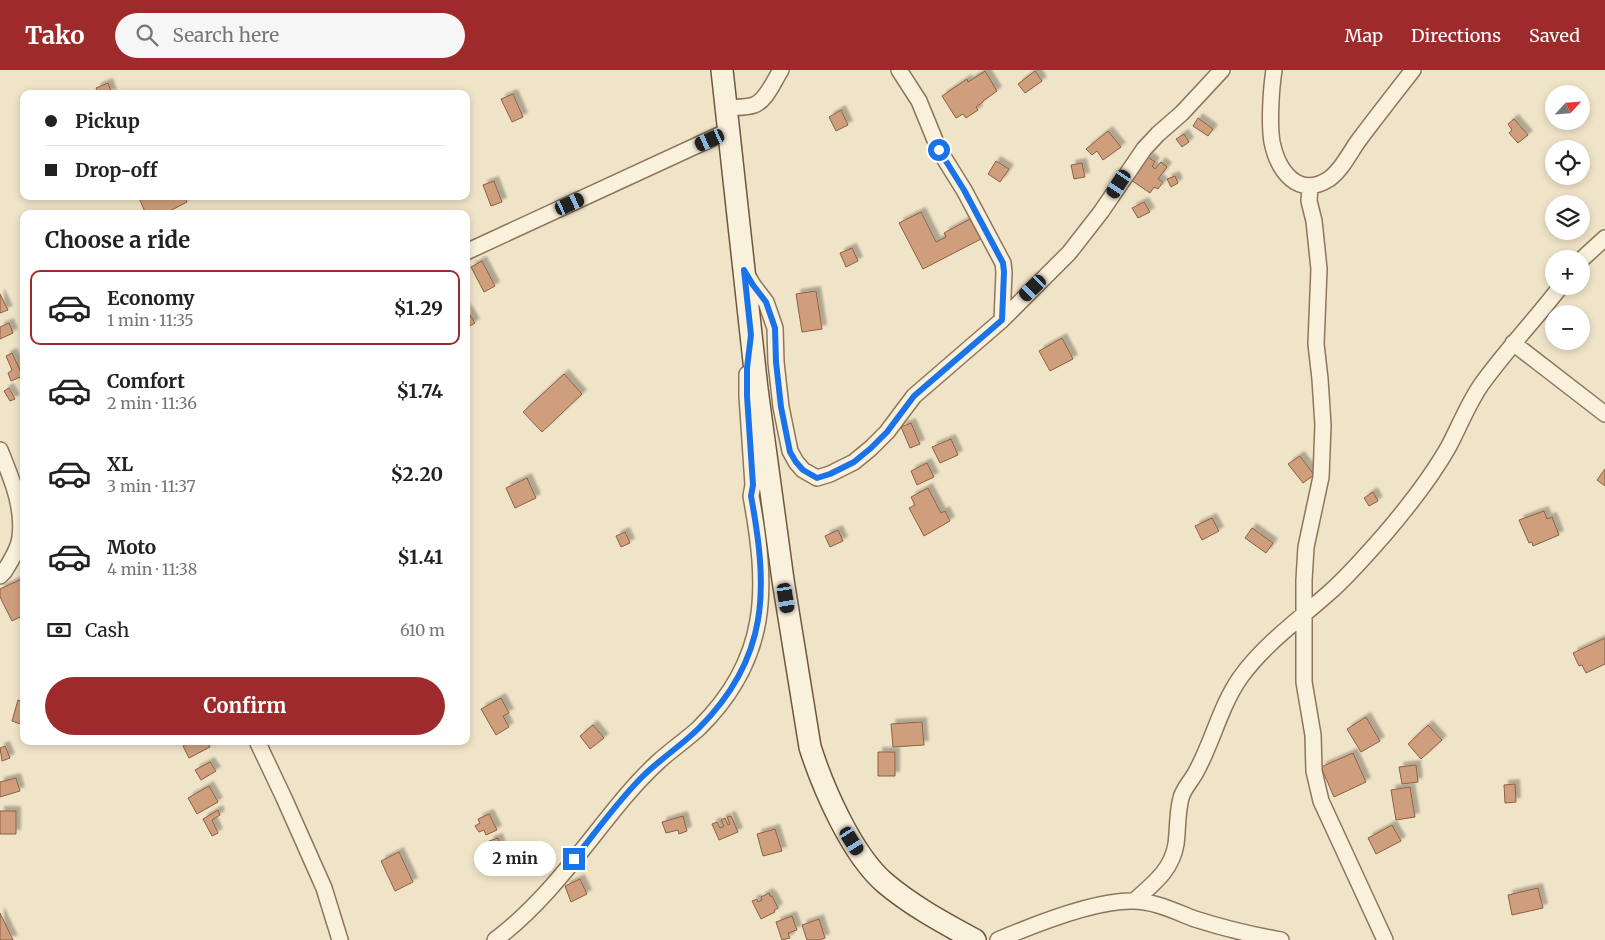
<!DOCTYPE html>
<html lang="en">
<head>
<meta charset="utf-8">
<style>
	:root { --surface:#fff; --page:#f6f6f6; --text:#222; --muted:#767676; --line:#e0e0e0; --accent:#9e2a2b }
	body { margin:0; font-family:Merriweather,serif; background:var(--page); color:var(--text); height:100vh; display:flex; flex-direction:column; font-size:19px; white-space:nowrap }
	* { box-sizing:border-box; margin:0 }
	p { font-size:16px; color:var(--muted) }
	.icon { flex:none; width:28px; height:28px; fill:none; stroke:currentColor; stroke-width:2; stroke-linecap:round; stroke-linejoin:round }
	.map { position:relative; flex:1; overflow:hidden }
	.details { position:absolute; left:20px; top:140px; width:450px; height:535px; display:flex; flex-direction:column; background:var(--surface); border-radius:10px; box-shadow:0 2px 8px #0003 }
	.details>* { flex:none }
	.banner { position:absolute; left:20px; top:20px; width:450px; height:110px; border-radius:10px; box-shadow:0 2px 8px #0003; display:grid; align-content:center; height:110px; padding:0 25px; background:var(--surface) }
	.needle { width:32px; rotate:64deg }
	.controls { position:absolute; left:1545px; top:15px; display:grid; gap:10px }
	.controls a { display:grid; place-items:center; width:45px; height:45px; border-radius:50%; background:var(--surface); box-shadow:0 2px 8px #0003; font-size:25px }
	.end { position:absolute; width:22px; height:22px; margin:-11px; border:6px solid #1a73e8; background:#fff; box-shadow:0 0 0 2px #fff }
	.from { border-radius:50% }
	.bubble { position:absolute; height:35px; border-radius:18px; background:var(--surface); box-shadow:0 2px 8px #0003; font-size:16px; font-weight:700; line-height:35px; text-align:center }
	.car { position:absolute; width:15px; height:30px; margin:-15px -8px; border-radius:6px; box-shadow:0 0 4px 1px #0007; background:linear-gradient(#222 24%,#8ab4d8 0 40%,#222 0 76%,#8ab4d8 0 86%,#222 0) }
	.banner b { display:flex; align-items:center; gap:18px; height:48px; font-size:19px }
	.banner b+b { border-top:1px solid var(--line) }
	.banner i { width:12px; height:12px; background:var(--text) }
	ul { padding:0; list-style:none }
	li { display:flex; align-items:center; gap:15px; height:75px; margin:0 10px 8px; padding:0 15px; border:2px solid transparent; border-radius:10px }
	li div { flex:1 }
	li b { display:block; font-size:19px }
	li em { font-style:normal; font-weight:700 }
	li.on { border-color:var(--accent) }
	li>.icon { width:45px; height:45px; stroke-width:1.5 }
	h2 { padding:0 25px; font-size:22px; line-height:60px }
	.pay { display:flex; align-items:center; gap:12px; height:55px; padding:0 25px; font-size:19px }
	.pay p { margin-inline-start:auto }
	.cta { display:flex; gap:10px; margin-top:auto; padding:10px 25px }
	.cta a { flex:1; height:58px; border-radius:30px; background:var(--accent); color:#fff; font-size:20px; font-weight:700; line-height:58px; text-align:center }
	header { display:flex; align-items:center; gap:30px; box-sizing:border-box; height:70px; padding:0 25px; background:var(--accent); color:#fff }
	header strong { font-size:24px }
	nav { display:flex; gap:28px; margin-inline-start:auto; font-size:18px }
	.search { width:350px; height:45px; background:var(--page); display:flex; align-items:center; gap:12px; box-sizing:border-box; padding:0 18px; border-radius:28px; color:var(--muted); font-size:19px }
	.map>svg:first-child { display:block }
	.building { fill:#cf9f7d; stroke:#8d5f41; filter:url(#shadow) }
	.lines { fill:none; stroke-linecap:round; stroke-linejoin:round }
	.street-casing { stroke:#8d765c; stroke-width:18 }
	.secondary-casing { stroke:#6f573f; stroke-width:24 }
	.street { stroke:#faf1dc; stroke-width:15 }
	.secondary { stroke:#faf1dc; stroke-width:21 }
	.route { stroke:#1a73e8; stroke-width:6 }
</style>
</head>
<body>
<header>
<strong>Tako</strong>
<div class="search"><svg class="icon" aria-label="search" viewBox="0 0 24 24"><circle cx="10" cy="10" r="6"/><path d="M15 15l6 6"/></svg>Search here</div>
<nav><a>Map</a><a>Directions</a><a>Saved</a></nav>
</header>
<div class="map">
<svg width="1605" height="870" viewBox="0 0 1605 870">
	<defs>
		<filter id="shadow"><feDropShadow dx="4.5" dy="-4.5" stdDeviation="1" flood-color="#0004"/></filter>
	</defs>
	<rect width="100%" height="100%" fill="#f0e4c8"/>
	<path class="building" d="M985 1 997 21 983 31V32L976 37 978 40 966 48 963 44 956 48 942 26 967 9 968 12Z
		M1035 1 1042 11 1025 23 1018 14Z
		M108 13 112 24H99L96 18Z
		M513 24 523 47 512 52 501 29Z
		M841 40 848 55 836 61 829 47Z
		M1198 48 1213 59 1208 66 1193 56Z
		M1514 49 1528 65 1518 73 1509 63 1512 60 1508 54Z
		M1108 61 1121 77 1103 90 1097 81 1092 85 1086 79Z
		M1184 64 1189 72 1182 77 1176 69Z
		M1148 87 1155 92 1152 96 1155 99 1161 92 1167 97 1158 109 1163 112 1158 119 1154 117 1150 123 1131 110 1139 102 1135 98Z
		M996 91 1009 99 1000 112 988 104Z
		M1082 93 1085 107 1074 109 1071 95Z
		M1175 106 1178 113 1171 117 1167 109Z
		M494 111 502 132 491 136 483 115Z
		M138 126H184L187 132 164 144H146Z
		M1144 132 1150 142 1138 148 1132 138Z
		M921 142 936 172 946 167 944 163 970 149 981 169 923 199 899 153Z
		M852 178 858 191 846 197 840 183Z
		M482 191 495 216 484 222 471 197Z
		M816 221 822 259 802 262 796 224Z
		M0 224 8 240 0 243Z
		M466 238 475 253 466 258Z
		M9 253 13 263 0 269V257Z
		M1062 268 1073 289 1050 301 1039 281Z
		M12 283 23 306 11 311 8 303 12 300 6 286Z
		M564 304 582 324 542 362 523 342Z
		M9 318 15 329 10 331 4 321Z
		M911 353 920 374 910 378 901 357Z
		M951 369 958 385 940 393 932 377Z
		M1300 386 1314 405 1303 413 1288 394Z
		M927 393 934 407 917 415 911 401Z
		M1605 399V416L1597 410Z
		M527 408 536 428 515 438 506 418Z
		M928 418 941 443 945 441 950 451 924 466 909 438 915 435 911 427Z
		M1373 422 1378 431 1369 436 1364 428Z
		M1544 441 1547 449 1552 447 1559 465 1533 476 1532 472 1529 473 1519 450Z
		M1212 448 1219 461 1202 470 1195 456Z
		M1252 458 1273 473 1266 483 1245 468Z
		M838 460 843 471 830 477 825 466Z
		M625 462 630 473 621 477 616 466Z
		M24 508V545L12 551 0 527V519Z
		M1605 568V594L1586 603 1582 595 1579 596 1573 583Z
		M501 628 509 643 503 646 509 657 496 665 481 639Z
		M18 630 24 632 23 655 12 651Z
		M1366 647 1380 671 1361 682 1347 659Z
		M922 652 924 675 893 677 891 654Z
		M593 655 604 668 590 679 580 666Z
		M1428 655 1442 670 1421 689 1408 674Z
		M191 671H206L210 677 189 688 183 676Z
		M5 676 10 688 2 691 0 678Z
		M878 682H895V706H878Z
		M1353 683 1366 712 1334 727 1321 697Z
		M210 692 216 701 201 710 195 700Z
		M1416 695 1418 712 1402 714 1399 697Z
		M16 708 20 721 0 727V712Z
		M1515 714 1516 732 1505 733 1504 715Z
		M209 716 218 732 197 744 188 728Z
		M1410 717 1415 747 1396 750 1391 720Z
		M218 740 220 745 212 750 218 763 212 766 203 749Z
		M0 741H16V764H0Z
		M489 744 497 760 486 765 484 760 479 762 475 756 480 753 478 749Z
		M683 746 687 761 679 764 678 760 666 763 662 752Z
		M731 746 738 762 719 770 712 754 717 752 720 758 724 756 721 750 725 748 728 755 730 754 727 747Z
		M1392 755 1401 771 1376 784 1368 768Z
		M775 759 782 781 763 786 757 764Z
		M498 768 504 786 496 789 489 771Z
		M399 782 413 812 395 821 381 791Z
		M580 809 587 824 571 832 565 816Z
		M1538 818 1543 838 1512 845 1508 825Z
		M769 823 770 826H772L778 838 774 840 775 842 761 849 752 831 757 829 758 832 762 830 761 827Z
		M0 843 13 870H0Z
		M792 846 797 860 788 863 790 868 782 870 776 852Z
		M819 849 825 868 820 870H807L802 855Z"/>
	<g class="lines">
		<g class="street-casing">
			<path id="street" d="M899 0 919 31 939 80 964 120 1003 193 1004 202 1002 250
				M1274 0C1271 19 1269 54 1272 72 1278 101 1298 129 1329 109 1342 100 1350 82 1359 70 1377 46 1395 23 1413 0
				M725 38C734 37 746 38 754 35 766 31 774 11 781 0
				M1310 116 1309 131 1314 151 1319 199 1316 274 1320 309 1323 355 1321 407 1306 477 1304 510V612L1313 665 1314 701 1321 731 1385 870
				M466 182 728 61
				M1581 190 1605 168
				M746 203 753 215 766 232 775 258 776 292 781 337 790 381 796 392 803 400 817 408 830 404 854 392 871 378 887 362 914 326 1002 250 1069 183 1101 142 1144 79 1158 64 1182 43 1222 0
				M1513 273 1605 344
				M0 380C11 407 24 437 20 467 19 479 10 492 4 502L0 506
				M257 671 284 728 324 818 340 870
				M1134 831C1153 814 1172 800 1176 774 1178 759 1177 743 1181 728 1183 719 1192 710 1196 702 1213 671 1220 637 1240 608 1264 574 1300 549 1331 521 1350 504 1367 484 1384 465 1408 437 1431 408 1449 376 1460 355 1468 334 1481 315 1506 280 1535 250 1561 216
				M495 870C547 831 583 777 624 728 635 715 646 703 658 692 671 680 686 670 699 658 770 588 768 518 751 426L753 415 747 326V304
				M998 870C1033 855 1096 830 1133 831 1155 831 1176 842 1195 849 1223 858 1252 865 1281 870"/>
		</g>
		<g class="secondary-casing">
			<path id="secondary" d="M722 0 757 319 783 510 810 677C823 718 852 785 885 813 912 836 944 853 975 870"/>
		</g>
		<use href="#street" class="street"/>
		<use href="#secondary" class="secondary"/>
	</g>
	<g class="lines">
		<path class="route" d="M574 789C596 762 617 732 642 707 660 689 681 676 699 658 770 587 768 518 751 426L753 415 747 326V298L751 265 744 200 753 215 766 232 775 258 776 292 781 337 790 382 796 392 803 400 817 408 830 404 854 392 871 378 887 362 914 326 1002 250 1004 202 1003 193 964 120 939 80"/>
	</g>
</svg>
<div class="controls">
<a><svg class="needle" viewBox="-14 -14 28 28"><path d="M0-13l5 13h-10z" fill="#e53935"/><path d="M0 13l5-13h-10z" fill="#767676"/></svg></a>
<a><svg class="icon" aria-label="locate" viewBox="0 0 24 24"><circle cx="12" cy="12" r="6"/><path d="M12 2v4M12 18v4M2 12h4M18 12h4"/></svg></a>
<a><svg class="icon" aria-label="layers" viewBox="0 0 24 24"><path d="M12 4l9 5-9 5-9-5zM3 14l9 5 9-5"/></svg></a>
<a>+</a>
<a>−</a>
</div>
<i class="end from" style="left:939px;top:80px"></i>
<i class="end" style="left:574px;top:789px"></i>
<div class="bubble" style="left:474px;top:771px;width:82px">2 min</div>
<i class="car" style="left:710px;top:70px;rotate:246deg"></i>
<i class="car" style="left:1119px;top:114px;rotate:213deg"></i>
<i class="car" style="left:570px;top:134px;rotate:65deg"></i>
<i class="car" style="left:1033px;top:218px;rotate:226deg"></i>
<i class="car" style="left:786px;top:528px;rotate:171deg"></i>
<i class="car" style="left:852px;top:771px;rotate:148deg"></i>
<div class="banner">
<b><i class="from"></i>Pickup</b>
<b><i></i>Drop-off</b>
</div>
<section class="details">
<h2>Choose a ride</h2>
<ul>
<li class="on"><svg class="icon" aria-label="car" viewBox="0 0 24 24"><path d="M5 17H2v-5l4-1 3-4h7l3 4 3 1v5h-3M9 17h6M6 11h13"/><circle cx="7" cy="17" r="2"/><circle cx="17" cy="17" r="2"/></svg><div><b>Economy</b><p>1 min · 11:35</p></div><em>$1.29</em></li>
<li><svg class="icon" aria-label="car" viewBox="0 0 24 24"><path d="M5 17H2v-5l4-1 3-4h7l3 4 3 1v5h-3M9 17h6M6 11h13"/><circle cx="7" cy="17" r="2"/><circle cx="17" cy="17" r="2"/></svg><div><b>Comfort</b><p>2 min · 11:36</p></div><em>$1.74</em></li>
<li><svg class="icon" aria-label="car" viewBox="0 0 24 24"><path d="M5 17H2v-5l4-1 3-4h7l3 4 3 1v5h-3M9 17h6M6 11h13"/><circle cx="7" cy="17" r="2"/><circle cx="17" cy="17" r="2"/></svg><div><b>XL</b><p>3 min · 11:37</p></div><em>$2.20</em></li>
<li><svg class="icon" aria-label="car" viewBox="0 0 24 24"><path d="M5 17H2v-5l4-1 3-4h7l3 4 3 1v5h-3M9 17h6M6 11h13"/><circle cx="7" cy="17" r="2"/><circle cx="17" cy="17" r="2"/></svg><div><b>Moto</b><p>4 min · 11:38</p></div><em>$1.41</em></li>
</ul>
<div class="pay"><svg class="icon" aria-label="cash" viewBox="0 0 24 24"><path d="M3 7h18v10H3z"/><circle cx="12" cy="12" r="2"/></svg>Cash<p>610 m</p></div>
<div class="cta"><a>Confirm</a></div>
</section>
</div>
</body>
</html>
